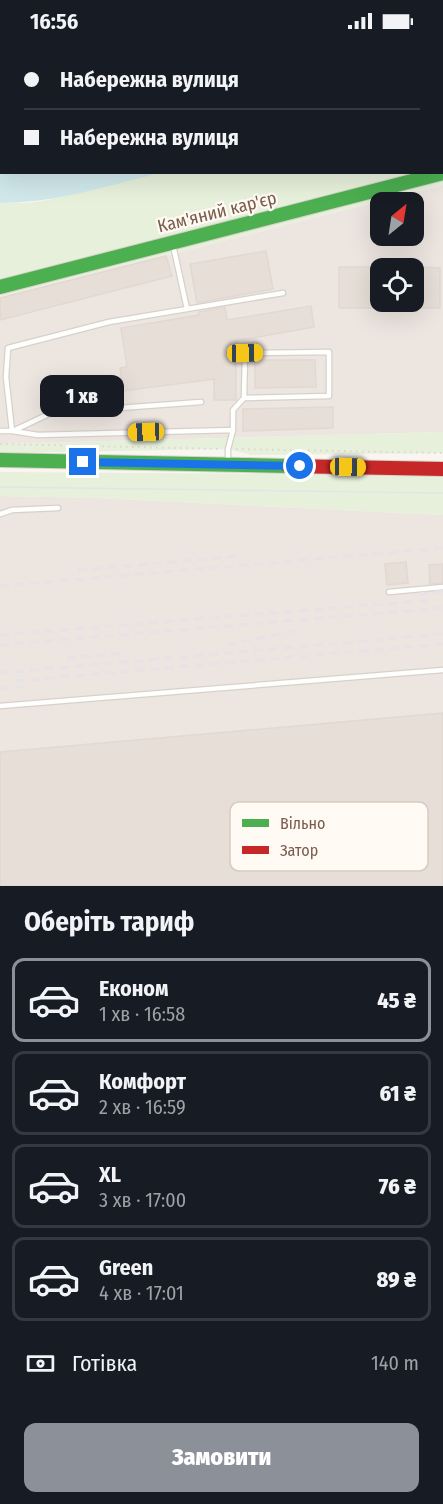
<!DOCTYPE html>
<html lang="uk">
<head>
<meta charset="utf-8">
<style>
	:root { --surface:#171b24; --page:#20242c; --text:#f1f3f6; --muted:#9ea1a6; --line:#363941; --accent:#8c9099 }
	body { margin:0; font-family:"Fira Sans Condensed",sans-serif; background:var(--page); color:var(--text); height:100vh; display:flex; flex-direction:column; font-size:22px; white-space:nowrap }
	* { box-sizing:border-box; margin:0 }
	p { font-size:20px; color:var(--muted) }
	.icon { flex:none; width:33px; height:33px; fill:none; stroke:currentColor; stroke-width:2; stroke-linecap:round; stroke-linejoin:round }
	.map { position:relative; height:844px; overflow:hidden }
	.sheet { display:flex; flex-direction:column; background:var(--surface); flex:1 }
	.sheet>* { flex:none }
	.guide { position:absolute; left:0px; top:0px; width:444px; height:132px; box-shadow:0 6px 24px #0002; display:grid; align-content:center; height:132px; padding:0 24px; background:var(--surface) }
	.needle { width:39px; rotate:30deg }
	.controls { position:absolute; left:370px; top:150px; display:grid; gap:12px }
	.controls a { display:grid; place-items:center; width:54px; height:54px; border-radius:12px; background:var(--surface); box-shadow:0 6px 24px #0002; font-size:30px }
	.end { position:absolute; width:27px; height:27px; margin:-14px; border:8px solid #1a73e8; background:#fff; box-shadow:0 0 0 3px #fff }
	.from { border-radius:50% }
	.bubble { position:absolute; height:42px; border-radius:12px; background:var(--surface); box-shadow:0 6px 24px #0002; font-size:20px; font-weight:800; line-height:42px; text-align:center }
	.car { position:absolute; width:18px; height:36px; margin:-18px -9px; border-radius:8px; box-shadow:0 0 4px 2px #0007; background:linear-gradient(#f5c518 24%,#345 0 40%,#f5c518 0 76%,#345 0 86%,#f5c518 0) }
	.guide b { display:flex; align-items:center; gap:21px; height:57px; font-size:22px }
	.guide b+b { border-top:2px solid var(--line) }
	.guide i { width:15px; height:15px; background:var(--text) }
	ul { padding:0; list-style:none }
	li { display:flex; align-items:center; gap:18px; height:84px; margin:0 12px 9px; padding:0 12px; border:3px solid var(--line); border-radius:12px }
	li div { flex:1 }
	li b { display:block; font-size:22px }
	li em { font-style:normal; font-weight:800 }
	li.on { border-color:var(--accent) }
	li>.icon { width:54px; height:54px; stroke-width:1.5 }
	h2 { padding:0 24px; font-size:27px; line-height:72px }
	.pay { display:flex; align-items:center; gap:15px; height:66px; padding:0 24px; font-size:22px }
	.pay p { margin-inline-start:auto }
	.cta { display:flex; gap:12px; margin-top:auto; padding:12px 24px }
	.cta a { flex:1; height:69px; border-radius:12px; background:var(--accent); color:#fff; font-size:24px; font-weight:800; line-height:69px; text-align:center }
	.status { display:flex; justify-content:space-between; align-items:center; height:42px; padding:0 30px; background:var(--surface); direction:ltr }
	.status svg { height:16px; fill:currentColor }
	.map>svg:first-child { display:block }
	.industrial { fill:#ede5e0; fill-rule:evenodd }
	.green { fill:#e7f0db }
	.water { fill:#d0e8ea }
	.building { fill:#e6ded7; stroke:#e2d8d2; stroke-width:1.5 }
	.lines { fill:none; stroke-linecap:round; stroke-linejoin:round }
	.lane-casing { stroke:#d7d1cb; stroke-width:7 }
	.fast-casing { stroke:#d9d2cb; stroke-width:16 }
	.jam-casing { stroke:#d9d2cb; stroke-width:16 }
	.path { stroke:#dcd5d0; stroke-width:2; stroke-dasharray:1.5 4.5; stroke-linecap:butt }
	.lane { stroke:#fefefd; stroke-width:4.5 }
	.fast { stroke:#4caf50; stroke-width:14 }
	.jam { stroke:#c62828; stroke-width:14 }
	.tram { stroke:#e6e3e7; stroke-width:1.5 }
	.rail { stroke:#e6e3e7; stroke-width:3; stroke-dasharray:9 6; stroke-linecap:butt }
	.route { stroke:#1a73e8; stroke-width:8 }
	.labels { text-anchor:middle; stroke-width:4.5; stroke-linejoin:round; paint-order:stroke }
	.street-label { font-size:18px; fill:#7a5c4d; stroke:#fffaf3 }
	.key { fill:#fffaf3; stroke:#d7cbc1; stroke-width:1.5 }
	.key-label { font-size:16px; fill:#7a5c4d }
</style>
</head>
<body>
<div class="status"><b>16:56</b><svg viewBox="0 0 49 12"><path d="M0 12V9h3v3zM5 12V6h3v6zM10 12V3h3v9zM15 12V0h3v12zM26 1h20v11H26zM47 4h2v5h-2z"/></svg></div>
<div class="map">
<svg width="443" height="844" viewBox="0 0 443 844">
	<rect width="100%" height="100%" fill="#f9f5f0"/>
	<path class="industrial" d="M443 143V390L0 402V256ZM381 160H414V194H381ZM381 226H414V260H381Z
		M0 454 95 456 443 473V844H0Z"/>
	<path class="green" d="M0 0H443V12L442 2H2L0 130Z
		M443 58V143L0 256V161H28L48 158 160 131 442 130Z
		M443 390V411L252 413 227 407 0 411V402Z
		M0 430 443 433V473L95 456 0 454Z"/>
	<path class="water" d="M0 130H2L160 131C107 144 55 161 0 161Z"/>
	<path class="building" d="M266 209 273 247 197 261 190 222Z
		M166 214 172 234 0 278V256Z
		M339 225H381V266H339Z
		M414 225 440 226V266H414Z
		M311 264 314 285 236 299V358H214V337L123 349 120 326 127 325 121 286 199 273V270L225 265 227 278Z
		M255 318H315L316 345 255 346Z
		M333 365V386L243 389V367Z
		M406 520 408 541 387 543 385 522Z
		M443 522V541L430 542 429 523Z
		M443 671V844H0V710Z"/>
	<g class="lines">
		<g class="lane-casing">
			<path id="lane" d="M173 203 187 267
				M15 388 51 371 201 360
				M0 389H12L38 393 233 388
				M12 389 6 335 8 306 109 280 283 251
				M228 417V407L233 388V368L244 356 329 354V310L245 311 244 356
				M0 472 12 468 58 466
				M389 550 443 545
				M0 664 443 628"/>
		</g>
		<g class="fast-casing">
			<path id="fast" d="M0 245 443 131
				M0 418 288 424"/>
		</g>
		<g class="jam-casing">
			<path id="jam" d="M288 424 443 427"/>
		</g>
		<path class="path" d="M0 402 221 407
			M236 407 443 411"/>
		<use href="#lane" class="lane"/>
		<use href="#fast" class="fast"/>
		<use href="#jam" class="jam"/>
		<path class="tram" d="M0 445 443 451"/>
		<path class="rail" d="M78 528 243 514
			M0 544 443 506
			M419 552 443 549
			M0 593 434 558
			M0 603 443 566
			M227 603 298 588
			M66 616 126 611
			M0 631 443 592
			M16 639 443 602
			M0 647 27 644"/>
	</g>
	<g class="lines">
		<path class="route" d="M83 420 300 424"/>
	</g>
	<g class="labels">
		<g class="street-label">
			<text transform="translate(217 170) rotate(-14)" y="6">Кам'яний кар'єр</text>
		</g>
	</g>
	<rect x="230" y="760" width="198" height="69" rx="9" class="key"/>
	<rect x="242" y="777" width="27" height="8" fill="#4caf50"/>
	<rect x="242" y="804" width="27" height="8" fill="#c62828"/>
	<g class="key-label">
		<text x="280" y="787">Вільно</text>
		<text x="280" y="814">Затор</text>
	</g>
</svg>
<div class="controls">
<a><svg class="needle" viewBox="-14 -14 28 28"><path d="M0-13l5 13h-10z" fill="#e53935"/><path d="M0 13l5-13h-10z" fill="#9ea1a6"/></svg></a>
<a><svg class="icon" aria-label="locate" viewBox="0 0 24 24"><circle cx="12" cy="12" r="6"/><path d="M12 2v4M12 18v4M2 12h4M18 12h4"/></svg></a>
</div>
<i class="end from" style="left:300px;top:424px"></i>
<i class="end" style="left:83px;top:420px"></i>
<div class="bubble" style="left:40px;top:333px;width:84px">1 хв</div>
<i class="car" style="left:245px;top:311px;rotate:89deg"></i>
<i class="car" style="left:146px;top:390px;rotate:268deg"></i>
<i class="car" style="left:348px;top:425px;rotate:91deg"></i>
<div class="guide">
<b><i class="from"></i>Набережна вулиця</b>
<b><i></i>Набережна вулиця</b>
</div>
</div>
<section class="sheet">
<h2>Оберіть тариф</h2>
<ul>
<li class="on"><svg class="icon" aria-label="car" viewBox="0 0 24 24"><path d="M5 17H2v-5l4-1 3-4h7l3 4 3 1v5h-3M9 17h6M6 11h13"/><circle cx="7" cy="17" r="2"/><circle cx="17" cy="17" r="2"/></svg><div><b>Економ</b><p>1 хв · 16:58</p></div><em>45 ₴</em></li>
<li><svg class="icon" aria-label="car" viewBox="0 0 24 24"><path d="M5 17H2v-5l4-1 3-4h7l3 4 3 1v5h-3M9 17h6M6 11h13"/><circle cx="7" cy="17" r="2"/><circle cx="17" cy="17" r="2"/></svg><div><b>Комфорт</b><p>2 хв · 16:59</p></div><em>61 ₴</em></li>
<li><svg class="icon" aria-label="car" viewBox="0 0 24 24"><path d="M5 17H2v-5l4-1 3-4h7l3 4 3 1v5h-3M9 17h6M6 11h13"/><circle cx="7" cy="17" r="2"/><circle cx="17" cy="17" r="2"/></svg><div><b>XL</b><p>3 хв · 17:00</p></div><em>76 ₴</em></li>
<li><svg class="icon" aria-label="car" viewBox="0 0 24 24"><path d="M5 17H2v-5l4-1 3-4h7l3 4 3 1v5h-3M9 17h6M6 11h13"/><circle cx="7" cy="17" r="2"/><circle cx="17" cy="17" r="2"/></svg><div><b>Green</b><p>4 хв · 17:01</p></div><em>89 ₴</em></li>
</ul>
<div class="pay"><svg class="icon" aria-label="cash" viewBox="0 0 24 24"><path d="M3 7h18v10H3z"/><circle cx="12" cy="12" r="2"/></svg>Готівка<p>140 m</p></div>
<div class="cta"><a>Замовити</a></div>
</section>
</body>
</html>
